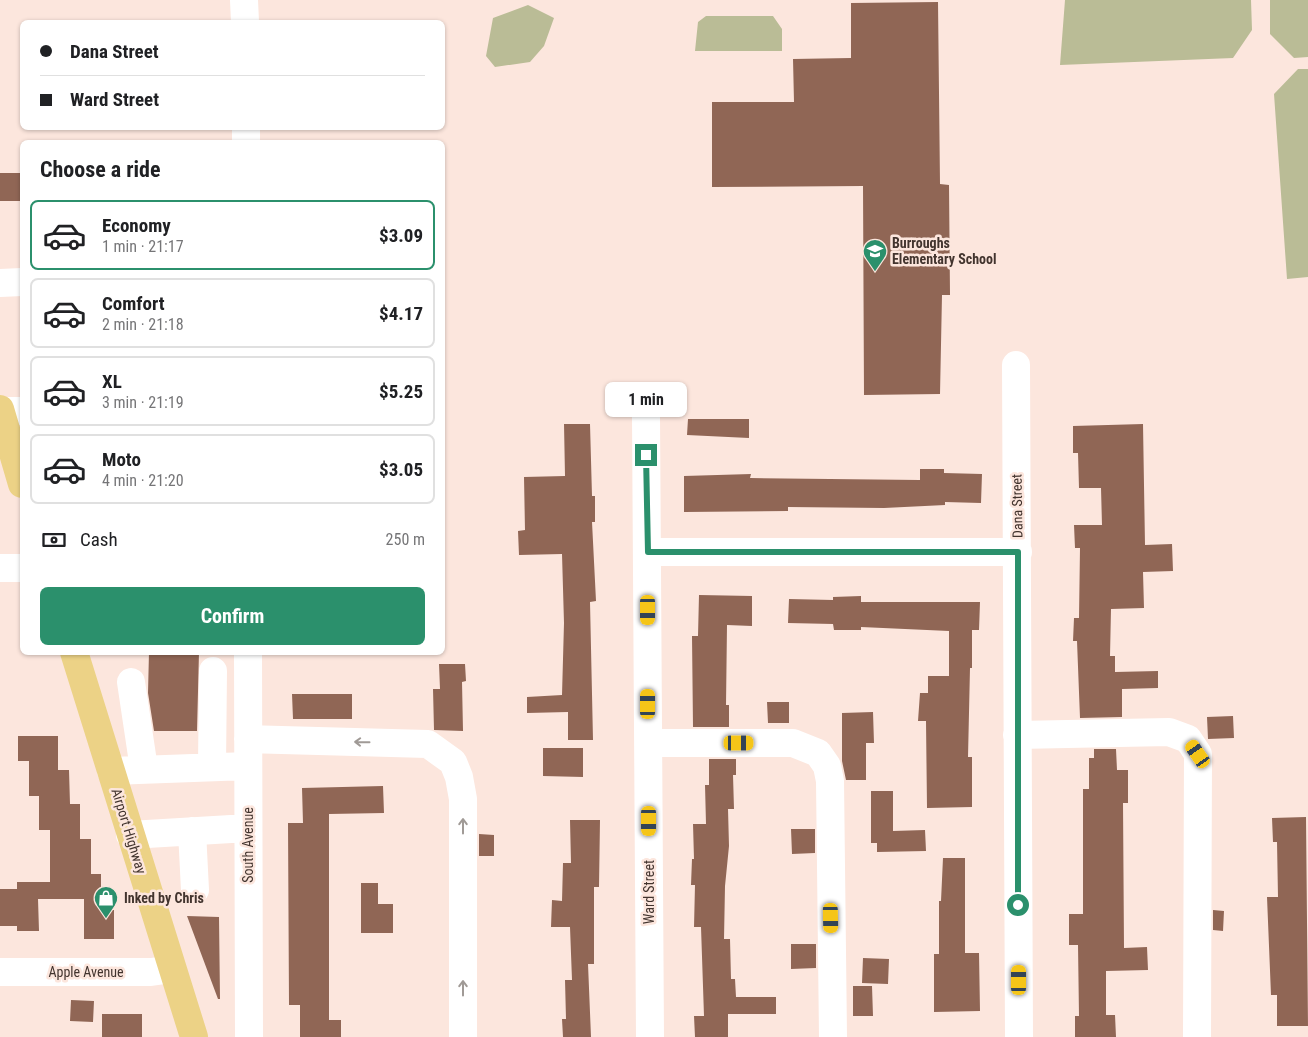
<!DOCTYPE html>
<html lang="en">
<head>
<meta charset="utf-8">
<style>
	:root { --surface:#fff; --page:#f2f2f2; --text:#202124; --muted:#757577; --line:#e0e0e0; --accent:#2b906c }
	body { margin:0; font-family:"Roboto Condensed",sans-serif; background:var(--page); color:var(--text); height:100vh; display:flex; flex-direction:column; font-size:19px; white-space:nowrap }
	* { box-sizing:border-box; margin:0 }
	p { font-size:16px; color:var(--muted) }
	.icon { flex:none; width:28px; height:28px; fill:none; stroke:currentColor; stroke-width:2; stroke-linecap:round; stroke-linejoin:round }
	.map { position:relative; flex:1; overflow:hidden }
	.details { position:absolute; left:20px; top:140px; width:425px; height:515px; display:flex; flex-direction:column; background:var(--surface); border-radius:8px; box-shadow:0 1px 4px #0004 }
	.details>* { flex:none }
	.guide { position:absolute; left:20px; top:20px; width:425px; height:110px; border-radius:8px; box-shadow:0 1px 4px #0004; display:grid; align-content:center; height:110px; padding:0 20px; background:var(--surface) }
	.end { position:absolute; width:22px; height:22px; margin:-11px; border:6px solid #2b906c; background:#fff; box-shadow:0 0 0 2px #fff }
	.from { border-radius:50% }
	.bubble { position:absolute; height:35px; border-radius:8px; background:var(--surface); box-shadow:0 1px 4px #0004; font-size:16px; font-weight:700; line-height:35px; text-align:center }
	.car { position:absolute; width:15px; height:30px; margin:-15px -8px; border-radius:6px; box-shadow:0 0 4px 1px #0007; background:linear-gradient(#f5c518 24%,#345 0 40%,#f5c518 0 76%,#345 0 86%,#f5c518 0) }
	.guide b { display:flex; align-items:center; gap:18px; height:48px; font-size:19px }
	.guide b+b { border-top:1px solid var(--line) }
	.guide i { width:12px; height:12px; background:var(--text) }
	ul { padding:0; list-style:none }
	li { display:flex; align-items:center; gap:15px; height:70px; margin:0 10px 8px; padding:0 10px; border:2px solid var(--line); border-radius:8px }
	li div { flex:1 }
	li b { display:block; font-size:19px }
	li em { font-style:normal; font-weight:700 }
	li.active { border-color:var(--accent) }
	li>.icon { width:45px; height:45px; stroke-width:1.5 }
	h2 { padding:0 20px; font-size:22px; line-height:60px }
	.pay { display:flex; align-items:center; gap:12px; height:55px; padding:0 20px; font-size:19px }
	.pay p { margin-inline-start:auto }
	.button { display:flex; gap:10px; margin-top:auto; padding:10px 20px }
	.button a { flex:1; height:58px; border-radius:8px; background:var(--accent); color:#fff; font-size:20px; font-weight:700; line-height:58px; text-align:center }
	.map>svg:first-child { display:block }
	.green { fill:#babc96 }
	.building { fill:#906655 }
	.lines { fill:none; stroke-linecap:round; stroke-linejoin:round }
	.minor { stroke:#fff; stroke-width:28 }
	.major { stroke:#ecd286; stroke-width:28 }
	.oneway { stroke:#a09a96 }
	.route { stroke:#2b906c; stroke-width:6 }
	.labels { text-anchor:middle; stroke-width:5; stroke-linejoin:round; paint-order:stroke }
	.poi-label { font-size:14px; font-weight:bold; fill:#42342e; stroke:#fce6dd; text-anchor:start }
	.street-label { font-size:14px; fill:#42342e; stroke:#fce6dd }
</style>
</head>
<body>
<div class="map">
<svg width="1308" height="1037" viewBox="0 0 1308 1037">
	<rect width="100%" height="100%" fill="#fce6dd"/>
	<path class="green" d="M1065 0H1251L1252 30 1233 58 1060 65Z
		M1270 0H1308V57L1294 58 1270 34Z
		M528 5 554 18 544 46 530 62 495 67 486 56 493 18Z
		M706 16H773L782 29V51H695L698 22Z
		M1298 69H1308V277L1287 279 1274 94Z"/>
	<path class="building" d="M938 2 940 184 949 185 950 295H942L940 394 864 395 863 186 712 187V102H794L793 59 851 58V3Z
		M0 173H22V201H0Z
		M688 419H749V438L687 435Z
		M564 424H590L592 496H595V522H592L596 601 590 602 593 740H568V712L527 713V697L562 695 564 623 562 554 519 555 518 531 525 530 524 477 565 476Z
		M1143 424 1145 545 1172 544 1173 571 1143 572 1144 608 1111 609 1110 656H1115V672L1158 671V688L1122 689V717L1080 718 1077 641H1073L1074 618H1079L1080 548H1075L1074 525H1102L1101 488H1079L1078 453H1073V426Z
		M920 469H944V473L982 474 981 503 945 502V505L884 508 788 507V511L684 512V476L751 474 750 478 920 480Z
		M699 595 752 596V626L727 625 726 705H729V727H693L692 636H698Z
		M861 596V602H980L979 630H972V668H970L968 757H972V807L927 808 926 721H918L920 693H928V676H949V631L861 627V630H834L833 624 788 623 789 599 833 600V597Z
		M149 652H199L197 731H154L148 693Z
		M439 664H465L466 681 462 682 463 731 434 730 433 689H440Z
		M292 694H352V719H293Z
		M767 702H789V723H768Z
		M873 712 874 743H866V780H846L842 761V713Z
		M1233 716 1234 738 1208 739 1207 717Z
		M18 736H58V770H69L70 804H80V839H91V874H101V910H114V939H84V899H38L39 931H17V926H0V889H17V882H50V830H39V796H29V761H18Z
		M543 748H583V777L543 776Z
		M1094 749H1116L1117 770H1128V803H1123L1124 948 1147 947 1148 970 1106 971V1015H1115L1116 1037H1075V1016H1079L1078 945H1069V914H1083V789H1089V758H1094Z
		M709 759H736V775H733L734 809H728L729 846 725 886 724 939H730L731 979H735L736 997H776V1014H728V1037H695L694 1016H704L701 927H694L695 885H691L692 859H694L693 824H706L705 785H709Z
		M383 786 384 813 329 814V1020H341V1037H300V1005H289L288 823H303L302 788Z
		M871 791H893V831L925 830 926 851 877 852V843H871Z
		M1306 817 1308 1026H1277V995H1271L1267 897H1278L1277 842H1273L1272 818Z
		M570 820H600L599 887H594V964H588L591 1037H563L562 1019H566L565 980H572L570 927H551L552 900 562 901 563 863H571Z
		M791 829H815V853L792 854Z
		M479 834 494 835V856H479Z
		M943 858H965V953H979L980 1011 934 1012V954H939V901H941Z
		M361 883H378V904H393V933H361Z
		M1213 910 1224 911 1223 931 1213 930Z
		M187 916 219 917 220 999H218Z
		M791 944H816V968L791 969Z
		M863 958 889 959 888 984 862 983Z
		M853 986H872L873 1016H853Z
		M71 1000 94 1001 93 1022 70 1021Z
		M102 1014H142V1037H102Z"/>
	<g class="lines">
		<path class="minor" d="M244 0 245 22
			M246 128V142
			M0 283 22 282
			M1016 365 1019 1037
			M1 411H22
			M646 416 650 1037
			M648 552H1018
			M0 568H22
			M248 652 249 1037
			M131 682 144 769
			M1017 735 1169 732 1188 739 1198 754 1197 1037
			M248 739 428 744 453 762 459 777 463 799V1037
			M649 743H793L818 753 827 766 830 781 833 1037
			M212 767 213 671
			M111 771 248 766
			M192 831 195 890
			M130 835 248 828
			M0 972H151L172 969"/>
		<path class="major" d="M0 409 22 484
			M74 652 194 1037"/>
	</g>
	<defs><path id="oneway-shaft" d="M-6 0H5M1.5-3L5.5 0L1.5 3" fill="none" stroke-width="1.6" stroke-linecap="round" stroke-linejoin="round" transform="scale(1.25)"/></defs>
	<g class="oneway">
		<use href="#oneway-shaft" transform="translate(362 742) rotate(-179)"/>
		<use href="#oneway-shaft" transform="translate(463 826) rotate(-90)"/>
		<use href="#oneway-shaft" transform="translate(463 988) rotate(-90)"/>
	</g>
	<g class="lines">
		<path class="route" d="M646 455 648 552H1018V905"/>
	</g>
	<defs>
		<g id="school-pin" transform="scale(1.25)"><path d="M0 17L-7.5 6A9.5 9.5 0 1 1 7.5 6Z" fill="#2b906c" stroke="#fce6dd"/><path d="M0-5L7-2L0 1L-7-2ZM-4 1L0 2.5L4 1V4Q0 6-4 4Z" fill="#fff"/></g>
		<g id="shop-pin" transform="scale(1.25)"><path d="M0 17L-7.5 6A9.5 9.5 0 1 1 7.5 6Z" fill="#2b906c" stroke="#fce6dd"/><path d="M-5-2.5h2.3a2.7 3.5 0 0 1 5.4 0H5L5.5 6h-11ZM-1.5-2.5h3a1.5 2.3 0 0 0-3 0Z" fill="#fff"/></g>
	</defs>
	<g fill-rule="evenodd">
		<use href="#school-pin" x="875" y="251"/>
		<use href="#shop-pin" x="106" y="898"/>
	</g>
	<g class="labels">
		<g class="poi-label">
			<text x="892" y="248">Burroughs<tspan x="892" dy="16">Elementary School</tspan></text>
			<text x="124" y="903">Inked by Chris</text>
		</g>
		<g class="street-label">
			<text transform="translate(1017 506) rotate(-91)" y="5">Dana Street</text>
			<text transform="translate(129 831) rotate(73)" y="5">Airport Highway</text>
			<text transform="translate(248 845) rotate(-90)" y="5">South Avenue</text>
			<text transform="translate(649 892) rotate(-90)" y="5">Ward Street</text>
			<text x="86" y="977">Apple Avenue</text>
		</g>
	</g>
</svg>
<i class="end from" style="left:1018px;top:905px"></i>
<i class="end" style="left:646px;top:455px"></i>
<div class="bubble" style="left:605px;top:382px;width:82px">1 min</div>
<i class="car" style="left:648px;top:610px;rotate:180deg"></i>
<i class="car" style="left:648px;top:704px;rotate:0deg"></i>
<i class="car" style="left:739px;top:743px;rotate:90deg"></i>
<i class="car" style="left:1198px;top:754px;rotate:325deg"></i>
<i class="car" style="left:649px;top:821px;rotate:180deg"></i>
<i class="car" style="left:831px;top:918px;rotate:179deg"></i>
<i class="car" style="left:1019px;top:980px;rotate:0deg"></i>
<div class="guide">
<b><i class="from"></i>Dana Street</b>
<b><i></i>Ward Street</b>
</div>
<section class="details">
<h2>Choose a ride</h2>
<ul>
<li class="active"><svg class="icon" aria-label="car" viewBox="0 0 24 24"><path d="M5 17H2v-5l4-1 3-4h7l3 4 3 1v5h-3M9 17h6M6 11h13"/><circle cx="7" cy="17" r="2"/><circle cx="17" cy="17" r="2"/></svg><div><b>Economy</b><p>1 min · 21:17</p></div><em>$3.09</em></li>
<li><svg class="icon" aria-label="car" viewBox="0 0 24 24"><path d="M5 17H2v-5l4-1 3-4h7l3 4 3 1v5h-3M9 17h6M6 11h13"/><circle cx="7" cy="17" r="2"/><circle cx="17" cy="17" r="2"/></svg><div><b>Comfort</b><p>2 min · 21:18</p></div><em>$4.17</em></li>
<li><svg class="icon" aria-label="car" viewBox="0 0 24 24"><path d="M5 17H2v-5l4-1 3-4h7l3 4 3 1v5h-3M9 17h6M6 11h13"/><circle cx="7" cy="17" r="2"/><circle cx="17" cy="17" r="2"/></svg><div><b>XL</b><p>3 min · 21:19</p></div><em>$5.25</em></li>
<li><svg class="icon" aria-label="car" viewBox="0 0 24 24"><path d="M5 17H2v-5l4-1 3-4h7l3 4 3 1v5h-3M9 17h6M6 11h13"/><circle cx="7" cy="17" r="2"/><circle cx="17" cy="17" r="2"/></svg><div><b>Moto</b><p>4 min · 21:20</p></div><em>$3.05</em></li>
</ul>
<div class="pay"><svg class="icon" aria-label="cash" viewBox="0 0 24 24"><path d="M3 7h18v10H3z"/><circle cx="12" cy="12" r="2"/></svg>Cash<p>250 m</p></div>
<div class="button"><a>Confirm</a></div>
</section>
</div>
</body>
</html>
